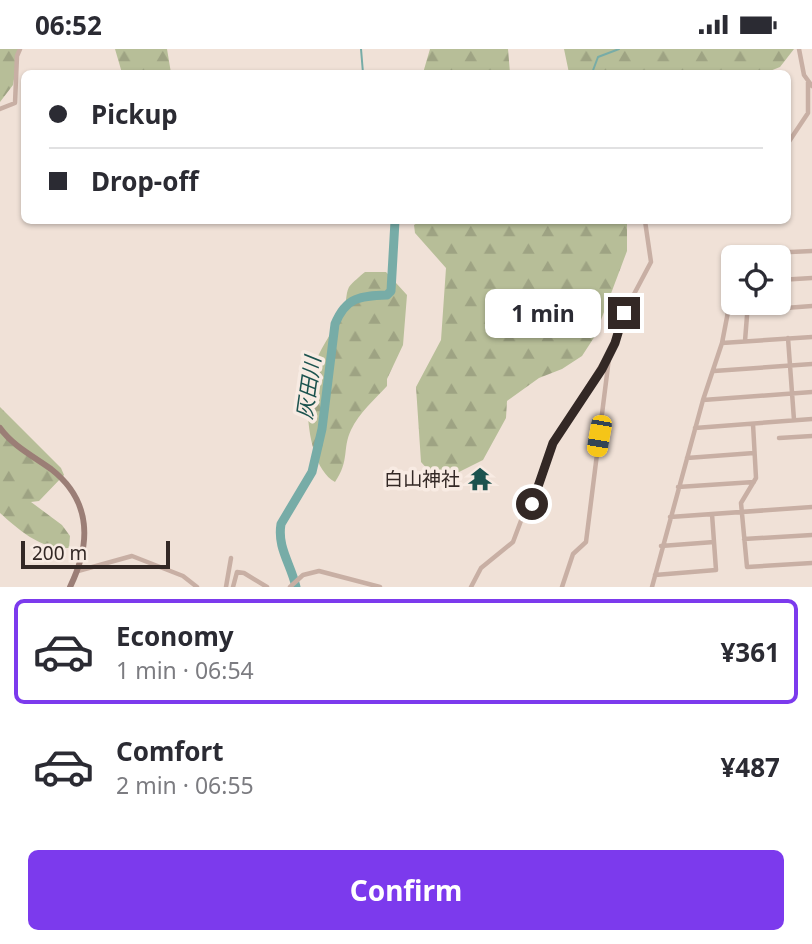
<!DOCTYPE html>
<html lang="en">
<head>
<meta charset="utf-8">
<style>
	:root { --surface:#fff; --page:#f2f2f3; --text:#2b2b33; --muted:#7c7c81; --line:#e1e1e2; --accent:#7c3aed }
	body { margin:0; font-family:"Noto Sans","Noto Sans JP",sans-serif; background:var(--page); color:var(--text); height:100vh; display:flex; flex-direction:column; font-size:26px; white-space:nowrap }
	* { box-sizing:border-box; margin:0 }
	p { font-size:23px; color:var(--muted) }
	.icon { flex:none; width:38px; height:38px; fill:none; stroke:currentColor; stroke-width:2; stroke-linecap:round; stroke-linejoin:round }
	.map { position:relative; height:538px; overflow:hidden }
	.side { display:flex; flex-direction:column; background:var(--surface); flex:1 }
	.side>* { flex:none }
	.banner { position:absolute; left:21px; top:21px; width:770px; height:154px; border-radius:10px; box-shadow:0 2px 5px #0004; display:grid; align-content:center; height:154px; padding:0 28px; background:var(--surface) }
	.tools { position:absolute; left:721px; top:196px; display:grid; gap:14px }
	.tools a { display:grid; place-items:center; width:70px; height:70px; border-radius:10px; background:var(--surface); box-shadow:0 2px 5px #0004; font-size:35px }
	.scale { position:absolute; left:21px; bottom:18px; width:149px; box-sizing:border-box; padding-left:7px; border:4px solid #332825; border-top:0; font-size:19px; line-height:24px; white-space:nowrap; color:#332825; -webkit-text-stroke:5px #f8ebe3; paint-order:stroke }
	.end { position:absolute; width:32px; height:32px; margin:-16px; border:9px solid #332825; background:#fff; box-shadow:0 0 0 4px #fff }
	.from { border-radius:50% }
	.bubble { position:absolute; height:49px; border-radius:10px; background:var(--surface); box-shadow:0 2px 5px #0004; font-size:23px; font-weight:700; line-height:49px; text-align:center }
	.car { position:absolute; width:21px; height:42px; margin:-21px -10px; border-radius:9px; box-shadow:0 0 5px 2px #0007; background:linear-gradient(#f5c518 24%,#345 0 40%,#f5c518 0 76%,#345 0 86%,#f5c518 0) }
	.banner b { display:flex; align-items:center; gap:24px; height:66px; font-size:26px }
	.banner b+b { border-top:2px solid var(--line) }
	.banner i { width:18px; height:18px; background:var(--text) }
	ul { padding:12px 0 0; list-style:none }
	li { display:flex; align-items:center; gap:21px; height:105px; margin:0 14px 10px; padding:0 14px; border:4px solid transparent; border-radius:10px }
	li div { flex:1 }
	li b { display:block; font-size:26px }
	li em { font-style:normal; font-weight:700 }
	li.active { border-color:var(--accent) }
	li>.icon { width:63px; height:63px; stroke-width:1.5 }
	.button { display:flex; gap:14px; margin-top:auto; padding:14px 28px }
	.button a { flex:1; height:80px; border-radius:10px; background:var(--accent); color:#fff; font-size:28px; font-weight:700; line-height:80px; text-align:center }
	.status { display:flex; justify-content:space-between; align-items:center; height:49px; padding:0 35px; background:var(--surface); direction:ltr }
	.status svg { height:19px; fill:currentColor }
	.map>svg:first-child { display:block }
	.forest { fill:url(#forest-firs) }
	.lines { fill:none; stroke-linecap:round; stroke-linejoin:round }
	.stream { stroke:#77aca7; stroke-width:2 }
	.river { stroke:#77aca7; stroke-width:9 }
	.minor { stroke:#c8afa4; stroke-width:4.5 }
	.secondary { stroke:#9b7e76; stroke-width:6 }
	.route { stroke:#332825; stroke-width:9 }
	.labels { text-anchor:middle; stroke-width:7; stroke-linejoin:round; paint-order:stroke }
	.poi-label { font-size:19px; fill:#332825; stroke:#f8ebe3; text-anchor:end }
	.water-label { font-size:21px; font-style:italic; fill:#1c534f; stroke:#f8ebe3 }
</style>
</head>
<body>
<div class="status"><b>06:52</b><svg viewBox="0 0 49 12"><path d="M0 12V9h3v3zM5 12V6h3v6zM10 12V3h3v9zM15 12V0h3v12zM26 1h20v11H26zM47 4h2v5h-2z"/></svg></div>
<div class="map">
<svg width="812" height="538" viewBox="0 0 812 538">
	<defs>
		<pattern id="forest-firs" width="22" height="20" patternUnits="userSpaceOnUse" patternTransform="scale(1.75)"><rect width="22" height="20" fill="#b7be98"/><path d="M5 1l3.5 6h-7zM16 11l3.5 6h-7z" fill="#9ea383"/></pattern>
	</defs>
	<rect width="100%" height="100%" fill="#f0e1d7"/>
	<path class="forest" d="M0 0H19L13 36 0 53Z
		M115 0H167L171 24H122Z
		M430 0H508L510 24H423Z
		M564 0H794L780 18 765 24H569Z
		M420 172H627V202L595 287 582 307 562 320 539 329 507 352 506 369 483 411 439 433 421 413 416 338 441 291 446 219 415 184 414 176Z
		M365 223H386L407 246 403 296 387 330V337C375 350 359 364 351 381 342 400 350 411 335 433 307 418 303 350 312 322 319 300 332 284 343 264 347 256 345 246 349 238 353 233 360 227 365 223Z
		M0 358 61 419 64 426 39 452 31 453 62 476 70 487 69 499C41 501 19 481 0 464Z"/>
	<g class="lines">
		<path class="stream" d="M361 0 363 24
			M592 24 598 8 619 0"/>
		<path class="river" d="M296 538C291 515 277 499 281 475L312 423 322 380 335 275C346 248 360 247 387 246L391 242 395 172"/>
		<path class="minor" d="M799 0 804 26 812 37
			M0 60 15 54 17 7 20 0
			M788 94 808 64V33
			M765 208 769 204 812 202
			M779 231 812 229
			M747 262 812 257
			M788 289 794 371
			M745 292 748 254
			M722 294 812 288
			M714 322 812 315
			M703 351 812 343
			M753 375 756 429 741 454 747 518 812 514
			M695 379 812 370
			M779 389 812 387
			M687 409 754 404
			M678 438 754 433
			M670 468 812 458
			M744 490 812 486
			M661 497 714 493
			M78 522 132 507 183 527 197 538
			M655 526 716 521 712 465
			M226 538 231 509
			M233 538 237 523 244 524 267 538
			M290 538 303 526 319 522 380 538
			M471 538 481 519 513 493 522 469 539 439 553 394 615 294 624 264 651 213 645 172
			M562 538 573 505 586 493 609 309
			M652 538 703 351 722 294 733 237"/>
		<path class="secondary" d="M0 379C13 397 33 407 51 420 92 452 91 495 70 538"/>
	</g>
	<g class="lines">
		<path class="route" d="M532 455 553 394 602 320 615 294 624 264"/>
	</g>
	<defs>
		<g id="temple-bare" transform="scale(1.89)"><path d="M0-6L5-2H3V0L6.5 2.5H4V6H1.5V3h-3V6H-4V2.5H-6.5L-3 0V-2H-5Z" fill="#1c534f" stroke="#f8ebe3" stroke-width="2.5" paint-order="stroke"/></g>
	</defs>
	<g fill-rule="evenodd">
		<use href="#temple-bare" x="480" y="430"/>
	</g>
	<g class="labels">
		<g class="poi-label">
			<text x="460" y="437">白山神社</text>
		</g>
		<g class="water-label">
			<text transform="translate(309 339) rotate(-82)" y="7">灰田川</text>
		</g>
	</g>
</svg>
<div class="tools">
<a><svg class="icon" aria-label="locate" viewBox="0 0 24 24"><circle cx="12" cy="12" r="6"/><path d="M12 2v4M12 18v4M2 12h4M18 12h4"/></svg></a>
</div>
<div class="scale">200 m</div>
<i class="end from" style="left:532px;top:455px"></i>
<i class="end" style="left:624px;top:264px"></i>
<div class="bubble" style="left:485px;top:240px;width:116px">1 min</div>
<i class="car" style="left:599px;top:387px;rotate:190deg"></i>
<div class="banner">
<b><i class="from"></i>Pickup</b>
<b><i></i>Drop-off</b>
</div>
</div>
<section class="side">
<ul>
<li class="active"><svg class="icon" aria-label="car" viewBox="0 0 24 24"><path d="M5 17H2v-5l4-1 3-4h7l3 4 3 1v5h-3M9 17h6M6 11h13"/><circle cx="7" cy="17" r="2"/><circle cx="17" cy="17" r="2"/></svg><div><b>Economy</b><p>1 min · 06:54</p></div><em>¥361</em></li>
<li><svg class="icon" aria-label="car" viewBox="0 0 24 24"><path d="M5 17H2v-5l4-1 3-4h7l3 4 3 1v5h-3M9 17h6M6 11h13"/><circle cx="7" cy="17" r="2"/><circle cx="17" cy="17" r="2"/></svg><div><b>Comfort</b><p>2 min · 06:55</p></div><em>¥487</em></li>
</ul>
<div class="button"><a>Confirm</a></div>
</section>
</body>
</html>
